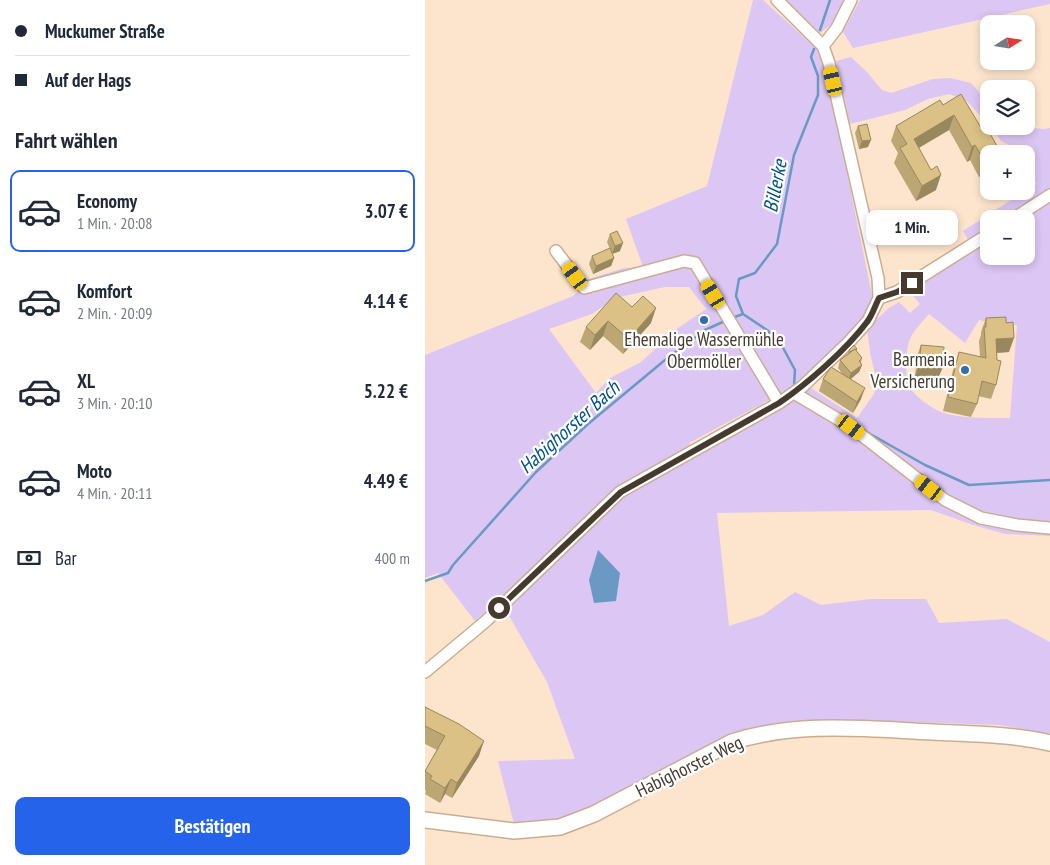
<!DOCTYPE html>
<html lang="de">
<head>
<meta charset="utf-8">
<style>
	:root { --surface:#fff; --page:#f6f6f7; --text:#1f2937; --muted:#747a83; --line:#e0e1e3; --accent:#2563eb }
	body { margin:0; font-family:"PT Sans Narrow",sans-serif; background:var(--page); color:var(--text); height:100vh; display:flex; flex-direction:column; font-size:19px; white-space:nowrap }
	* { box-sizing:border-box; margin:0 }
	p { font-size:16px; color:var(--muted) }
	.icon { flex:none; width:28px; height:28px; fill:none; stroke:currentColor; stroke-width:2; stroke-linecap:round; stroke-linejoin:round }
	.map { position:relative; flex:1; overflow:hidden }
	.sheet { display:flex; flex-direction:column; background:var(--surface); width:425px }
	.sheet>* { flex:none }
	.hud { display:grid; align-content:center; height:110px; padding:0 15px; background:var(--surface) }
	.needle { width:32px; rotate:78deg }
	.buttons { position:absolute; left:555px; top:15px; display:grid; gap:10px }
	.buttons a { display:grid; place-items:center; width:55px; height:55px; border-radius:10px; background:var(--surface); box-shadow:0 2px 8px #0003; font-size:25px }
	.end { position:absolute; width:22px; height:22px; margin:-11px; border:6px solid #463a2e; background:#fff; box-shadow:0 0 0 2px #fff }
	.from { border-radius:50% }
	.bubble { position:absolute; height:35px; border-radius:10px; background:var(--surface); box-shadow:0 2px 8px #0003; font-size:16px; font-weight:800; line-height:35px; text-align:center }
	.car { position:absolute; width:15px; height:30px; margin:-15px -8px; border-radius:6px; box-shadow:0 0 4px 1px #0007; background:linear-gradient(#f5c518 24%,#345 0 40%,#f5c518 0 76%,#345 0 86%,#f5c518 0) }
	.hud b { display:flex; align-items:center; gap:18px; height:48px; font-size:19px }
	.hud b+b { border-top:1px solid var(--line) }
	.hud i { width:12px; height:12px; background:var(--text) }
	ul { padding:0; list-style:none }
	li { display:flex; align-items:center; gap:15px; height:82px; margin:0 10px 8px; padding:0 5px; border:2px solid transparent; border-radius:10px }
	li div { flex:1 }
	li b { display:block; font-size:19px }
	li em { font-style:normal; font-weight:800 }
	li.on { border-color:var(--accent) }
	li>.icon { width:45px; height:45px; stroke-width:1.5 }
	h2 { padding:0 15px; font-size:22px; line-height:60px }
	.pay { display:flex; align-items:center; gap:12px; height:55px; padding:0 15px; font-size:19px }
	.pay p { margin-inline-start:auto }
	.button { display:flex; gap:10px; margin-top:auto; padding:10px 15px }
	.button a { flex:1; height:58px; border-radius:10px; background:var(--accent); color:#fff; font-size:20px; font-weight:800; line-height:58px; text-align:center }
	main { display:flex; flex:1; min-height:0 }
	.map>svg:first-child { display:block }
	.green { fill:#dcc6f4; fill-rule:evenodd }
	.water { fill:#6a99c4 }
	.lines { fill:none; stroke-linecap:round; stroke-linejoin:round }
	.stream { stroke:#6a99c4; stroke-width:2.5 }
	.street-casing { stroke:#caad91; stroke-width:14 }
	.secondary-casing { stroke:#caad91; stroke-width:18 }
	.street { stroke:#fff; stroke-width:11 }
	.secondary { stroke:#fff; stroke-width:15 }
	.wall { fill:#bca673 }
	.shaded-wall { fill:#99875e }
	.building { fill:#dbc186; stroke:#99875e }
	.route { stroke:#463a2e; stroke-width:6 }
	.poi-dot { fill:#2f70a6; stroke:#fff; stroke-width:2 }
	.labels { text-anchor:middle; stroke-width:4.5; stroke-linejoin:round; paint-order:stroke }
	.poi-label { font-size:19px; fill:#463a2e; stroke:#fff }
	.street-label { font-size:19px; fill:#463a2e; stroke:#fff }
	.water-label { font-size:20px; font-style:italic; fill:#005288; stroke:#fff }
</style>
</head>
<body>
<main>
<section class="sheet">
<div class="hud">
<b><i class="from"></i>Muckumer Straße</b>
<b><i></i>Auf der Hags</b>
</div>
<h2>Fahrt wählen</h2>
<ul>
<li class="on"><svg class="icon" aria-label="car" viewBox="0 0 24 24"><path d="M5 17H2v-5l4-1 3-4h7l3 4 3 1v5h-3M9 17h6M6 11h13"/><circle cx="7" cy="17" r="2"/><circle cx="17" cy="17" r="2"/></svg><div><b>Economy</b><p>1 Min. · 20:08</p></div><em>3.07 €</em></li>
<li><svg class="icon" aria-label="car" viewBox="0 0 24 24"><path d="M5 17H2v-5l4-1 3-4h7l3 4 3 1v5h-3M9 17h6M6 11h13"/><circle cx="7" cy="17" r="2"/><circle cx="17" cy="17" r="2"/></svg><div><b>Komfort</b><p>2 Min. · 20:09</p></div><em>4.14 €</em></li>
<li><svg class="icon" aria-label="car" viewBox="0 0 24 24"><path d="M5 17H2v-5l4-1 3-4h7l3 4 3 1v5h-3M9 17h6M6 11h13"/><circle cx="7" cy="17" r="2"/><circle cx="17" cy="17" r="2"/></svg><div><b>XL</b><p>3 Min. · 20:10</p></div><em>5.22 €</em></li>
<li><svg class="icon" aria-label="car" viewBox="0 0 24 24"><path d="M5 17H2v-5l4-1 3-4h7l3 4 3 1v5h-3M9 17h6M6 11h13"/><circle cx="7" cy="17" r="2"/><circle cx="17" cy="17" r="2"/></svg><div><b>Moto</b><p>4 Min. · 20:11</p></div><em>4.49 €</em></li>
</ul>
<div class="pay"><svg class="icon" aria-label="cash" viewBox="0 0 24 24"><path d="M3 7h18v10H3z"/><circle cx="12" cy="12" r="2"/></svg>Bar<p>400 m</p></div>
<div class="button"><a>Bestätigen</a></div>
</section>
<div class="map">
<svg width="625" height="865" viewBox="0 0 625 865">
	<rect width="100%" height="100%" fill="#fde5cd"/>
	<path class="green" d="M328 0H338L392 49 400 65 448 300 438 321 374 384 264 443 272 453 383 386 432 418 449 394 452 383 445 352 442 328 464 308 474 302 485 313 495 304 485 292 549 250 538 231 611 184 601 162V154H597L596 151 576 141 565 126H591L618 129 625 128V536L580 534 545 524 506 510 292 513 304 626 338 615 370 592 396 605 446 599H501L514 623 582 619 625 642V734L575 725 518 723 391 720 334 726 313 731 289 742 167 809C141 820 117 823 89 824L73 761 150 759 122 682 75 600 50 621 13 573 0 578V355L148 296 158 287 161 280 199 268 218 267 201 219 282 186ZM564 219H601V256H564ZM240 287H264L281 309 253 328 216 362 185 378 171 393 124 329 167 314 190 298ZM504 314 540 343 554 320 570 324 592 325 585 418C564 418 535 419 516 412 506 408 491 397 485 388 479 377 480 346 487 335 491 328 498 321 504 314Z
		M361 0H420L407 24 395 33Z
		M435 0H625V4L428 48 418 32Z
		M426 57 442 72 457 90 466 93 508 79 525 78 546 83 564 103V125L542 101 524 94 503 99 480 110 425 124 411 61Z"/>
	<path class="water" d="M173 550 195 573 191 601 169 603 164 580Z"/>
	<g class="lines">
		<path class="stream" d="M395 30 405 0
			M318 314 311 296 314 279 330 273 352 244 369 155 393 95V76L386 57 389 49
			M307 318 318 314 342 330 356 344 370 370 369 386
			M440 431 500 465 544 485 625 480
			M0 581 23 573 28 565 111 472 163 424 240 360 280 330 300 321"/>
		<g class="street-casing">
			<path id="street" d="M398 46 412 28 426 0
				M588 219 625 195
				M131 251 159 288 259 261 270 263 354 403
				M454 298 472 292 564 234
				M369 393 426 427 520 500 556 518 592 525 625 528
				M0 672 61 621 195 492 354 403 377 387 424 342 443 321 454 298 453 278 404 63 398 46 352 0"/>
		</g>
		<g class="secondary-casing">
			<path id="secondary" d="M0 820 89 831 135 827 169 814 307 742C372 721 441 729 508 732 547 734 587 734 625 743"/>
		</g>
		<use href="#street" class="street"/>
		<use href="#secondary" class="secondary"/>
	</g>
	<path class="wall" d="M518 105 555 126 576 153 554 177 545 160 542 162 524 130 494 148 511 190 491 201 469 163 473 153 466 141 471 126Z
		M433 126 443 147 434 149 430 133Z
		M185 234 195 251 187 254 182 242Z
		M167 256 189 258 186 266 168 274 164 264Z
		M207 307 226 323 198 354 178 336 165 350 155 342 161 327Z
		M561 318 584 352 572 353 571 385 566 399 553 396 552 404 546 417 518 411 529 366 534 352 555 357 554 341 556 335V332Z
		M496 345 518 367 513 378 490 376 492 356Z
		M432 349 431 351 437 358 436 363 437 365 434 372 426 379 436 399 428 413 394 391 398 379 418 375 413 368 415 360 422 354 424 350Z
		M0 707 54 756 27 798 20 794 15 803 0 794 1 791 0 790V771L12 750 0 744Z"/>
	<path class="shaded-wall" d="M529 115 524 130 483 154 489 139Z
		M446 140 443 147 434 149 437 141Z
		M550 145 545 160 542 162 547 147Z
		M564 160V172L554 177 560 162Z
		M516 175 511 190 491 201 497 186Z
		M604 175 601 183V177Z
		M198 243 195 251 187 254 190 246Z
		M189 258 186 266 168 274 171 266Z
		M231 308 226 323 198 354 204 339Z
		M183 321 178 336 165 350 170 335Z
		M589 338 584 352 566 353 571 339Z
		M437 365 434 372 423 381 426 373Z
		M494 365 518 367 513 378 490 376Z
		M440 388 436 399 428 413 432 402Z
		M59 741 54 756 27 798 32 783Z
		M26 779 20 794 15 803 20 788Z"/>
	<path class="building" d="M536 94 555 126 559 123 576 153 574 154H564V160L560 162 550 145 547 147 529 115 489 139 506 170 512 166 516 175 497 186 475 148 482 144 471 126 515 100 518 105Z
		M442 124 446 140 437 141 433 126Z
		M601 169 604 175 601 177Z
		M192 231 198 243 190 246 185 234Z
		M185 248 189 258 171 266 167 256Z
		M191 293 207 307 218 296 231 308 204 339 183 321 170 335 161 327Z
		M581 317V323L588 322 589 338 571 339 572 360 576 361 571 385 557 381 552 404 523 397 534 352 561 358 559 327H561V318Z
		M429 345 432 349 431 350 430 349 425 352 424 350Z
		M496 345 519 347 518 367 494 365Z
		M430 349 437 358 434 361 437 365 426 373 415 360Z
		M406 367 440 388 432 402 398 379Z
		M0 707 34 724 59 741 32 783 26 779 20 788 5 779 7 776 0 771 20 736 0 726Z"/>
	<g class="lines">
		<path class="route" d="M74 608 196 492 354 403C382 384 421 350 442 322 447 316 450 306 454 298L472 292 487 283"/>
	</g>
	<g class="poi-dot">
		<circle cx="279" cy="320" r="5"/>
		<circle cx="540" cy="370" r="5"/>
	</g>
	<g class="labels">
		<g class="poi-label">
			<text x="279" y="346">Ehemalige Wassermühle<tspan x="279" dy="22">Obermöller</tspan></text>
			<text x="530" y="366" text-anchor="end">Barmenia<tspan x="530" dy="22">Versicherung</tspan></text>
		</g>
		<g class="street-label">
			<text transform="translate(264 766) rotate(-26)" y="7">Habighorster Weg</text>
		</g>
		<g class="water-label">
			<text transform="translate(350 186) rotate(-79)" y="7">Billerke</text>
			<text transform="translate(144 427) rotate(-42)" y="7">Habighorster Bach</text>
		</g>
	</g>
</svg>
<div class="buttons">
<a><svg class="needle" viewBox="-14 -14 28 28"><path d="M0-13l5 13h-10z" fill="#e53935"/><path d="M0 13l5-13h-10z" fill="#747a83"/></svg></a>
<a><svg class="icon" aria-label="layers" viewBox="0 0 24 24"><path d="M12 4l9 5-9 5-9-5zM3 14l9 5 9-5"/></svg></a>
<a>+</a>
<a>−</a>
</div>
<i class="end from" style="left:74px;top:608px"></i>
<i class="end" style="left:487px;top:283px"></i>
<div class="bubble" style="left:441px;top:210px;width:92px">1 Min.</div>
<i class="car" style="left:408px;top:81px;rotate:347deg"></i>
<i class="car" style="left:150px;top:276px;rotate:324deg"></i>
<i class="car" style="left:288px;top:294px;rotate:329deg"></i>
<i class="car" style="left:426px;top:427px;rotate:128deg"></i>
<i class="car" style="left:504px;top:488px;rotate:308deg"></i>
</div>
</main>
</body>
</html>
